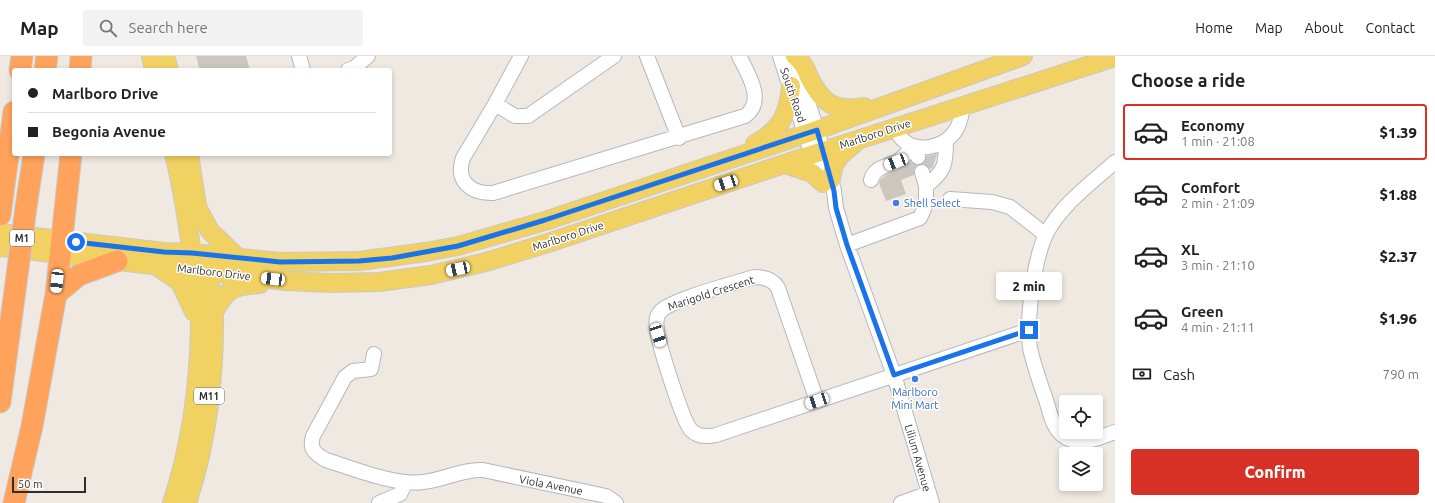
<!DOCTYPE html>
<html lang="en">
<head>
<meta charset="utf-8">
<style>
	:root { --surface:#fff; --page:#f2f2f2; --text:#222; --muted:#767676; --line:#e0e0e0; --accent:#d93025 }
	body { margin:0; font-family:Ubuntu,sans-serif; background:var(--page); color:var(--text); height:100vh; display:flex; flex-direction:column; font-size:15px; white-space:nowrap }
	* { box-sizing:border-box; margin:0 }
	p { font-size:13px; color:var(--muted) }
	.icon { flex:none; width:22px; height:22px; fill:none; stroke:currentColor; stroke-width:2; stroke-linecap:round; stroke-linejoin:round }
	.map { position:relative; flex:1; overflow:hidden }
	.panel { display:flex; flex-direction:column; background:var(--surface); width:320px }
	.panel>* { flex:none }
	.hud { position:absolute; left:12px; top:12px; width:380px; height:88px; border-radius:4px; box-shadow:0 2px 6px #0003; display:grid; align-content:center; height:88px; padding:0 16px; background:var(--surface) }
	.fabs { position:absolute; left:1059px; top:339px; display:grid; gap:8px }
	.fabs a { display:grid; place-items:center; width:44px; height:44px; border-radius:4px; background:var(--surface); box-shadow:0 2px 6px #0003; font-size:20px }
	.scale { position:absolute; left:12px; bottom:10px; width:74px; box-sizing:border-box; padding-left:4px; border:2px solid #2e2e2e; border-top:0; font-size:11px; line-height:14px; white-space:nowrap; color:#2e2e2e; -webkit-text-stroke:3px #fff; paint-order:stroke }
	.end { position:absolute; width:18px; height:18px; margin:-9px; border:5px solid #1a73e8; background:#fff; box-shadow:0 0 0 2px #fff }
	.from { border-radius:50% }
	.bubble { position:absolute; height:28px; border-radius:4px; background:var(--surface); box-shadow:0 2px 6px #0003; font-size:13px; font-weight:800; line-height:28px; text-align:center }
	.car { position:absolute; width:12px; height:24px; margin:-12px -6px; border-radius:5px; box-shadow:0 0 3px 1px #0007; background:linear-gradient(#fff 24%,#345 0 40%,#fff 0 76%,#345 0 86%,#fff 0) }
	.hud b { display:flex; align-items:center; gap:14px; height:38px; font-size:15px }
	.hud b+b { border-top:1px solid var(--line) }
	.hud i { width:10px; height:10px; background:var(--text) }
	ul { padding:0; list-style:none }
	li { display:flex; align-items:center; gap:12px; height:56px; margin:0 8px 6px; padding:0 8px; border:2px solid transparent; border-radius:4px }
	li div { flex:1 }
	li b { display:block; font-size:15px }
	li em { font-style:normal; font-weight:800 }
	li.on { border-color:var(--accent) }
	li>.icon { width:36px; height:36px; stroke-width:1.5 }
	h2 { padding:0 16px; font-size:18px; line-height:48px }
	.pay { display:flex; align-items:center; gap:10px; height:44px; padding:0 16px; font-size:15px }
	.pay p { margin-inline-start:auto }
	.action { display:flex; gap:8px; margin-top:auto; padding:8px 16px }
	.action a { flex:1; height:46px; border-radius:4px; background:var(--accent); color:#fff; font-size:16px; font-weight:800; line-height:46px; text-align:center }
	header { display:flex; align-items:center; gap:24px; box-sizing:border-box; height:56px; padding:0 20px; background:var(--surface); border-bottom:1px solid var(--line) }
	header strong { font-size:19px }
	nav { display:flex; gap:22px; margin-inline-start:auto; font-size:14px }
	.search { width:280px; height:36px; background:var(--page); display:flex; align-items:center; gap:10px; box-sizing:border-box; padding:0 14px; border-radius:4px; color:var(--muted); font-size:15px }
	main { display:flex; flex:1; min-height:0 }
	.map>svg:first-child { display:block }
	.building { fill:#cbc7bf }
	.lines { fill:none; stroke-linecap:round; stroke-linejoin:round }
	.minor-casing { stroke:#b4b7c1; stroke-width:16 }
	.major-casing { stroke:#c9c9c9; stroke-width:20 }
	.highway-casing { stroke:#c9c9c9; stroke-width:23 }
	.minor { stroke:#fff; stroke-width:14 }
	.major { stroke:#f2d163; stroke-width:18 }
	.highway { stroke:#ffa35c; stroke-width:21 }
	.highway-bridge-casing { stroke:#c9c9c9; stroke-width:23; stroke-linecap:butt }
	.highway-bridge { stroke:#ffa35c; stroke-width:21 }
	.route { stroke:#1a73e8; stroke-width:5 }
	.shop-dot { fill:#3f7fe0; stroke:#fff; stroke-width:1.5 }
	.labels { text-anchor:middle; stroke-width:3; stroke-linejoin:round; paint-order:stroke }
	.shield { fill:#fff; stroke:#6d6d6d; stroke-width:1 }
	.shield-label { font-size:10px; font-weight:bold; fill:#2e2e2e }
	.street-label { font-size:11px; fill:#2e2e2e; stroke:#fff }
	.shop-label { font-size:11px; fill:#366cbe; stroke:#fff; text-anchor:start }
</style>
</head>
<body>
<header>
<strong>Map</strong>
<div class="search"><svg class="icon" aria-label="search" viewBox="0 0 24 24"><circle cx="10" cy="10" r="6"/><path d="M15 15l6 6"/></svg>Search here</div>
<nav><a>Home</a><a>Map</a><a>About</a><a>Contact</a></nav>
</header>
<main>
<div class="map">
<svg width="1115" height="447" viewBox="0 0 1115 447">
	<rect width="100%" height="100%" fill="#efe9e1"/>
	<path class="building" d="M196 0H246L250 14H200Z
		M937 98 933 111 930 113 923 108 926 100Z
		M911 105 917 109 914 114V119L901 124 906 138 886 145 879 127 880 124 886 119 903 112Z"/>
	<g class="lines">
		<g class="minor-casing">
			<path id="minor" d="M299 0 303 14
				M614 0 528 60H515L495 48 463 102C455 125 471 138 493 137L745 60C766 45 748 18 739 0
				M647 0 679 82
				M780 0 812 99 823 126
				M794 4 817 74 834 135 836 152 847 189 894 319 932 447
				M348 14 354 12 368 0
				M495 48 521 0
				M895 72C897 75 899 80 902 83 915 97 941 92 952 79 960 71 961 60 963 50
				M1115 106C1090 128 1062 148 1046 178 1034 204 1026 264 1030 292 1034 310 1040 327 1046 344 1050 357 1053 374 1065 381 1081 391 1100 381 1115 376
				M922 116 926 130
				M871 124C875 110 887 111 898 105 904 101 909 95 914 90L918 101
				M950 143 992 146 1010 151 1046 179
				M847 189 920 162 926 148V130C945 115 946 109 946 85
				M374 298 371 313 353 315 345 321 313 380C309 393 315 398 326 404 352 412 396 430 423 426 444 424 462 413 483 414L606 440 616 447
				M817 345 778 232C773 223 764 221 754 221 736 227 669 244 660 256 656 260 656 267 657 273 658 287 683 366 691 374 698 381 707 381 716 379L1029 274
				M379 447 400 438 406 426
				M901 447 929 437"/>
		</g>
		<g class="major-casing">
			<path id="major" d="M151 0 154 14
				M165 0 169 14
				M795 0C802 5 806 13 809 21 822 47 834 56 864 51
				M755 88C781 73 788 60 791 30
				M189 98 199 162
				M785 108 812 117 823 127
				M831 124C833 103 840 100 855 87
				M197 151 210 175 238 202
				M0 177 164 196 192 197 280 206 359 205 426 196 458 190 545 165 811 76 1023 0
				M0 191 286 225 331 227 379 226 431 219 486 206 551 186 817 97 1115 1
				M158 211 180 226 194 256
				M214 256C227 232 233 230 260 228
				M172 447C190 392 199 329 200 271 200 249 196 227 193 205 188 169 183 133 174 98
				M187 447C207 388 215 319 214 257 213 239 208 222 204 205"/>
		</g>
		<g class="highway-casing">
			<path id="highway" d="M20 14 22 0
				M45 14 47 0
				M80 14 81 0
				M26 151 34 98
				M0 159 14 56
				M56 238 79 219 117 205
				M0 346 18 212
				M14 447 32 370 56 238 71 98"/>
		</g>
		<use href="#minor" class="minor"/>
		<use href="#major" class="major"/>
		<use href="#highway" class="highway"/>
		<g class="highway-bridge-casing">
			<path id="highway-bridge" d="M18 212 26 151"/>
		</g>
		<use href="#highway-bridge" class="highway-bridge"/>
	</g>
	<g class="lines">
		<path class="route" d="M76 186 164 196 192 197 280 206 359 205 392 202 458 190 545 164 817 74 834 135 836 152 847 189 894 319 1029 274"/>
	</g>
	<g class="shop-dot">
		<circle cx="896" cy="147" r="4"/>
		<circle cx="915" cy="323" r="4"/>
	</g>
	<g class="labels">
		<g class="shield">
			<rect x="10" y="174" width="24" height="16" rx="3"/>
			<rect x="194" y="332" width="30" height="16" rx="3"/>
		</g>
		<g class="shield-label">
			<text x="22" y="186">M1</text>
			<text x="209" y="344">M11</text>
		</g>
		<g class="street-label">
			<text transform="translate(793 39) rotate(71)" y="4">South Road</text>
			<text transform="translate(875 78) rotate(-18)" y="4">Marlboro Drive</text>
			<text transform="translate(568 180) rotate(-18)" y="4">Marlboro Drive</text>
			<text transform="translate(214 216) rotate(7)" y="4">Marlboro Drive</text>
			<text transform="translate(711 237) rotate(-18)" y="4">Marigold Crescent</text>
			<text transform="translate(918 402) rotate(74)" y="4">Lilium Avenue</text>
			<text transform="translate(551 429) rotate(11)" y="4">Viola Avenue</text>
		</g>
		<g class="shop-label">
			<text x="904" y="151">Shell Select</text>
			<text x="915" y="340" text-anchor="middle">Marlboro<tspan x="915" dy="13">Mini Mart</tspan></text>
		</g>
	</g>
</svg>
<div class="fabs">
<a><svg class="icon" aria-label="locate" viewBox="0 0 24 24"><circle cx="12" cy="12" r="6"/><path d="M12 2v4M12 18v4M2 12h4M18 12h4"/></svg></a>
<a><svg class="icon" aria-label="layers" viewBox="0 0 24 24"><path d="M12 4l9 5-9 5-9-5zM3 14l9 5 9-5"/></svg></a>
</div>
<div class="scale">50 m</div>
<i class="end from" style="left:76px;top:186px"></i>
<i class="end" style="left:1029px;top:274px"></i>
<div class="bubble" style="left:996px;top:216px;width:66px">2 min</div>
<i class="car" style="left:896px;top:106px;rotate:249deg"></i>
<i class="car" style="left:726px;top:127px;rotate:252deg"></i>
<i class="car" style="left:458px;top:213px;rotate:258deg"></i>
<i class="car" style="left:273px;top:223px;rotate:277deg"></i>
<i class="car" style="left:57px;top:225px;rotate:186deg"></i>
<i class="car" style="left:658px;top:279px;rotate:162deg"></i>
<i class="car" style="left:817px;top:345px;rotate:251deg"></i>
<div class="hud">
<b><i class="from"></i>Marlboro Drive</b>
<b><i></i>Begonia Avenue</b>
</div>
</div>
<section class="panel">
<h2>Choose a ride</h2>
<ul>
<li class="on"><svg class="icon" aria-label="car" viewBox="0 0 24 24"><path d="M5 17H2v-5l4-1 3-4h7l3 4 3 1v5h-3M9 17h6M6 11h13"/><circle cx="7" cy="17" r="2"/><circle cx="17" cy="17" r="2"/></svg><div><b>Economy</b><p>1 min · 21:08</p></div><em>$1.39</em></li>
<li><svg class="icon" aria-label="car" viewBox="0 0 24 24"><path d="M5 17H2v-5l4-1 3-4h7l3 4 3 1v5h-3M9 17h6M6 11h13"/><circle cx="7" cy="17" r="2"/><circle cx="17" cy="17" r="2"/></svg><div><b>Comfort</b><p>2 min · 21:09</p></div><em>$1.88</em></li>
<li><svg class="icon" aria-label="car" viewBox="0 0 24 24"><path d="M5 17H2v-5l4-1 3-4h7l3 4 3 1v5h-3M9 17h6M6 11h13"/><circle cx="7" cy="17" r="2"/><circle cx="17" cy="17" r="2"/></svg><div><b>XL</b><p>3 min · 21:10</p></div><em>$2.37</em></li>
<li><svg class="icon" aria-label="car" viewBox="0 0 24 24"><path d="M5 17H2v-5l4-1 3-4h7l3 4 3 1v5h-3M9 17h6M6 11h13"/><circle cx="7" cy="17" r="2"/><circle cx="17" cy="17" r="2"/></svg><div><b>Green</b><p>4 min · 21:11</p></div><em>$1.96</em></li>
</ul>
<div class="pay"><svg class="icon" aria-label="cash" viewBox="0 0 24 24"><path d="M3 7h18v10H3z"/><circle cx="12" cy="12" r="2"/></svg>Cash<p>790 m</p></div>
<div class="action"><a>Confirm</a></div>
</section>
</main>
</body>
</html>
